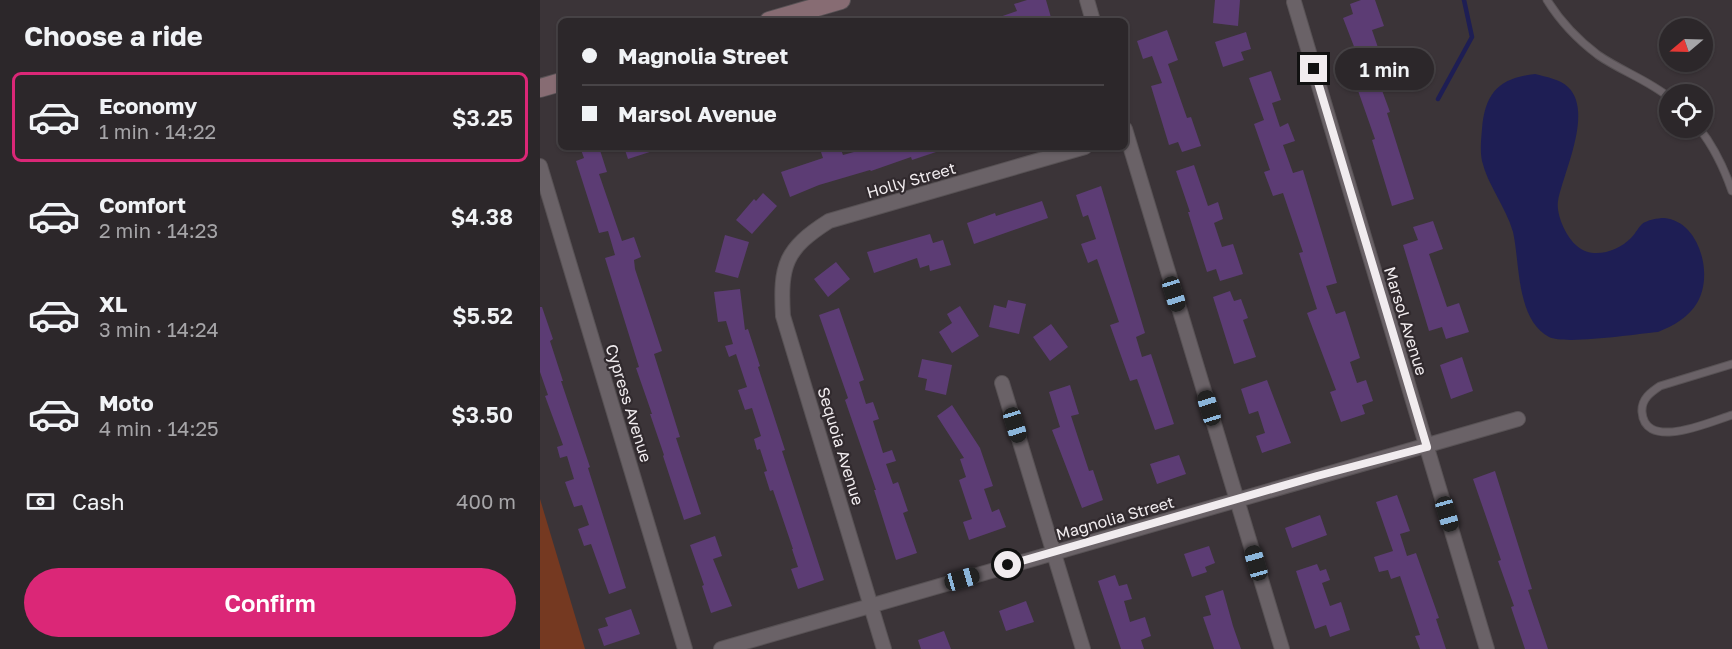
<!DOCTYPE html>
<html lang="en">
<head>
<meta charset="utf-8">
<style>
	:root { --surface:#2c272a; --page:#342f32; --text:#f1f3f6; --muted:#a6a5a8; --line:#484447; --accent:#db2777 }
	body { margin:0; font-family:"Golos Text",sans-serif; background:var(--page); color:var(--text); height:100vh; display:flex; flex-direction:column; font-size:22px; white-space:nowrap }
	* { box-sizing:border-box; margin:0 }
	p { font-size:20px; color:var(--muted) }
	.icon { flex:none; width:33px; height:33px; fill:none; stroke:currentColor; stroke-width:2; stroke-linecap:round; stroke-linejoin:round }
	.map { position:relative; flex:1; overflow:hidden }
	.drawer { display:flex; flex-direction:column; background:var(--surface); width:540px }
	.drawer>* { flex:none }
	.banner { position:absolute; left:18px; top:18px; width:570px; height:132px; border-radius:9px; box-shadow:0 2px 4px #0004,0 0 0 2px var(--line); display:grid; align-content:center; height:132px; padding:0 24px; background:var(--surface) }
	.needle { width:39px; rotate:251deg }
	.buttons { position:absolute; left:1119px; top:18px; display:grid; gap:12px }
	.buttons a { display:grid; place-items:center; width:54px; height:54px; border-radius:50%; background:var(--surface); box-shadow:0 2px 4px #0004,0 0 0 2px var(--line); font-size:30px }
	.end { position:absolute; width:27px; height:27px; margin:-14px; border:8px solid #f1ecef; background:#111; box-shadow:0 0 0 3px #111 }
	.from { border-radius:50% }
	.bubble { position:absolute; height:42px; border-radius:21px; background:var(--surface); box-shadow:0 2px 4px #0004,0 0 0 2px var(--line); font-size:20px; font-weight:600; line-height:42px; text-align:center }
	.car { position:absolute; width:18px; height:36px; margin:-18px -9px; border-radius:8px; box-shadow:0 0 4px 2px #0007; background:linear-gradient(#222 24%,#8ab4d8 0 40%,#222 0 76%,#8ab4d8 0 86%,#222 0) }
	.banner b { display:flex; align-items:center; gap:21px; height:57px; font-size:22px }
	.banner b+b { border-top:2px solid var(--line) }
	.banner i { width:15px; height:15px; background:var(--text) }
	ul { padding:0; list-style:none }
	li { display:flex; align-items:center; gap:18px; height:90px; margin:0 12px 9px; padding:0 12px; border:3px solid transparent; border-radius:9px }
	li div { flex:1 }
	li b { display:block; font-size:22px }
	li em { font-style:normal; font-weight:600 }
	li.on { border-color:var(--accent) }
	li>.icon { width:54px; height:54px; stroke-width:1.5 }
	h2 { padding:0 24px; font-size:27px; line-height:72px }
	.pay { display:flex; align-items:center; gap:15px; height:66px; padding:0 24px; font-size:22px }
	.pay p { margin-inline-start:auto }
	.cta { display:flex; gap:12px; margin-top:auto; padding:12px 24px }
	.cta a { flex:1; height:69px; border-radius:36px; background:var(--accent); color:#fff; font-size:24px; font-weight:600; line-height:69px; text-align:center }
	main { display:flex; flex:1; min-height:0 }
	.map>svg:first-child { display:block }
	.green { fill:#753921 }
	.water { fill:#1e1e54 }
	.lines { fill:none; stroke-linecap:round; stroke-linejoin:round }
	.stream { stroke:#1e1e54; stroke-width:4.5 }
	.building { fill:#5c3c74 }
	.lane-casing { stroke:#585255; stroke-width:9 }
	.street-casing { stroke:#585255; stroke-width:16 }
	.secondary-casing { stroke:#585255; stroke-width:20 }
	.lane { stroke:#6a6267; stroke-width:7 }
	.street { stroke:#6a6267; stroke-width:14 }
	.secondary { stroke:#876c73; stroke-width:18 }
	.route { stroke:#f1ecef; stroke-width:8 }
	.labels { text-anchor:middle; stroke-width:4.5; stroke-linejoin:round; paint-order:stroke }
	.street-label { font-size:16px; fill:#f1ecef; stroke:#312a2e }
</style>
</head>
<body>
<main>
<section class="drawer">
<h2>Choose a ride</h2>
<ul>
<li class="on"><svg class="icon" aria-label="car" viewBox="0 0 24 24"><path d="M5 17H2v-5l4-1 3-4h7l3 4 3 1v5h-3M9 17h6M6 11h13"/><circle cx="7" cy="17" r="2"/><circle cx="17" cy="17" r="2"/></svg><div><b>Economy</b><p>1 min · 14:22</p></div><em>$3.25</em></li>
<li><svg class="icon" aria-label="car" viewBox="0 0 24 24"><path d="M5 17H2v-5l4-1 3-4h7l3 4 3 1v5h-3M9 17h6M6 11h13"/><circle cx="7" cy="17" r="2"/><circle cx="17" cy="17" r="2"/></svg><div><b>Comfort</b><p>2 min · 14:23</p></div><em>$4.38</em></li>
<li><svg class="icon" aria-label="car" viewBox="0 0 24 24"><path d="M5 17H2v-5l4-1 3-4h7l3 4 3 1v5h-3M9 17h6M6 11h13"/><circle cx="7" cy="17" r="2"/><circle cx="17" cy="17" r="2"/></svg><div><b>XL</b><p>3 min · 14:24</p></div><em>$5.52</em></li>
<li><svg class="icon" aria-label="car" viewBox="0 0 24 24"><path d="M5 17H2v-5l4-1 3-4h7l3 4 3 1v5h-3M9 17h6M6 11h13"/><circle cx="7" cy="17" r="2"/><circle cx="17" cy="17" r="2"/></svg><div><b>Moto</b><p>4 min · 14:25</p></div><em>$3.50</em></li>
</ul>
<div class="pay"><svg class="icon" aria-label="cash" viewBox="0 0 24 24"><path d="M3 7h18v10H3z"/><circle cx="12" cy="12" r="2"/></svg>Cash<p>400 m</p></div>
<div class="cta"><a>Confirm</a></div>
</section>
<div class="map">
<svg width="1192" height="649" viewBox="0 0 1192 649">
	<rect width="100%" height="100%" fill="#3b3438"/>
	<path class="green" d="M0 499 45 649H0Z"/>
	<path class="water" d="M995 74C1006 77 1020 79 1028 87 1054 112 1023 173 1018 201 1016 215 1026 237 1037 246 1053 260 1078 251 1091 238 1095 234 1098 228 1102 224 1107 220 1118 218 1124 218 1160 221 1174 276 1157 303 1149 317 1133 326 1118 332 1096 334 1025 345 1009 337 976 319 980 263 973 232 966 207 948 186 942 161 940 151 941 140 942 129 945 93 959 78 995 74Z"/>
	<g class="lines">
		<path class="stream" d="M898 99 932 37 924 0"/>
	</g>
	<path class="building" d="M487 0H506L512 21H454V19L477 11 474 4Z
		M675 0H700L698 26 673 23Z
		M821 0H835L844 26 832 30 846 71 836 74 850 112 847 113 874 199 852 206 832 140 835 139 809 65 820 62 803 18 813 14 810 4Z
		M627 30 638 60 628 64 647 118 651 117 661 146 642 152 638 142 629 145 611 86 622 83 612 56 603 59 597 41Z
		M706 32 711 49 701 52 704 60 683 67 675 42Z
		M731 71 741 100 732 103 740 127 748 123 755 141 743 145 753 173 763 170 797 283 786 286 796 314 805 311 820 358 810 362 817 383 826 380 833 401 822 405 825 414 801 422 790 392 796 390 767 313 777 309 759 253 763 252 743 193 733 196 724 172 730 170 714 124 724 120 709 78Z
		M40 147H59L67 172 59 174 82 241 94 237 101 257 94 260 95 269 122 351 114 354 140 437 136 438 161 514 144 520 123 456 124 455 110 414H112L96 368 99 367 65 258 75 255 68 231 59 233 36 161 44 158Z
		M84 147H119V149L88 159Z
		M295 147H300L303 155 332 147H405V149L372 160 371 157 331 171 330 170 279 185 250 197 241 172 283 158 281 152Z
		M654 165 668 206 678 202 683 219 674 223 682 247 693 244 703 274 680 281 676 269 667 272 648 212H650L636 171Z
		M561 186 605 333 596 337 602 357 611 354 634 424 615 430 597 379 590 381 570 325 579 322 557 259 548 263 541 244 556 239 548 215 543 217 536 195Z
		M223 193 237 206 212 234 196 220 214 199 216 201Z
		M502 201 508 218 434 244 427 223 455 213 456 216Z
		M893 221 903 249 889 254 907 307 919 303 929 332 906 339 902 327 889 331 863 245 878 240 873 227Z
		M390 234 393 243 403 240 411 265 390 271 389 265 380 268 377 258 334 273 327 252Z
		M185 235 209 242 198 278 175 272Z
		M296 262 310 279 288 297 274 279Z
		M200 289 205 330 208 329 220 366 218 367 245 450 242 451 284 580 258 589 251 569 258 567 252 549H253L233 490 230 491 224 472 227 471 220 449 217 450 214 439 221 436 212 408 205 410 198 390 207 387 196 354 189 357 185 346 193 344 186 321 178 322 174 292Z
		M690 291 694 301 701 299 708 318 703 320 716 357 694 364 673 297Z
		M468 300 486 304 479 334 449 327 454 305 466 308Z
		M420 306 439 336 412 353 399 332 412 323 407 314Z
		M0 307H2L13 339 10 341 23 381H21L50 467 48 468 86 588 69 594 51 544 44 546 38 529 49 525 42 505 34 507 25 482 34 479 27 456 20 458 17 447 23 445 5 396 8 395 0 372Z
		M299 308 324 380 319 382 326 404 333 402 339 419 333 421 343 453 352 450 356 461 346 464 353 484 358 482 368 511 363 513 377 553 356 560 334 490H336L305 400 308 398 279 315Z
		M511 324 528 347 510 361 493 337Z
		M922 357 933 391 911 399 900 365Z
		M382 359 412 365 406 395 385 390 387 379 378 377Z
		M727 380 751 443 722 453 716 436 725 433 718 411 709 414 701 389Z
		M530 385 539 414 531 416 549 471 553 470 563 500 542 508 512 430 520 427 509 392Z
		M412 405 440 448 453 486 444 489 452 512 459 509 466 527 429 540 423 522 432 519 419 480 426 477 420 459 424 458 397 416Z
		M639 455 646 474 617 484 610 464Z
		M955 471 992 589 988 590 1008 649H985L971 607 974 606 958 561 961 560 933 479Z
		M857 495 870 531 860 534 867 556 876 553 899 618 896 619 906 649H880L875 636 880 635 860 576 851 579 848 570 839 572 834 557 853 551 836 502Z
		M780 515 787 535 752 548 745 528Z
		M175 536 182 556 173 559 192 606 171 613 162 586 164 585 150 545Z
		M669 546 675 563 665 567 667 572 652 577 644 554Z
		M777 564 780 571 786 569 790 580 782 583 790 606 801 602 810 630 790 637 786 625 775 629 756 571Z
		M575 575 579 586 587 584 592 599 584 601 590 622 605 617 611 636 601 640 604 649H581L558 581Z
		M683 590 693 626 701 649H674L663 617 671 615 665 596Z
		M486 601 494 622 466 631 459 611Z
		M91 609 100 634 64 646 58 629 68 626 65 618Z
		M404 631 411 649H381L378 640Z"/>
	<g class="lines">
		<g class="lane-casing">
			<path id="lane" d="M1007 0C1020 21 1038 40 1058 55 1081 71 1108 80 1130 98
				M1159 128C1174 147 1184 168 1192 191
				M1192 364 1120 386C1111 392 1101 399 1102 412 1105 452 1172 421 1192 415"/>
		</g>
		<g class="street-casing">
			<path id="street" d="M547 0 553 21
				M754 2 947 649
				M585 129 742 649
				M0 166 145 649
				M462 383 543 649
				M181 649 978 419
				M344 649 243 316C240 265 245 249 289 221L545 147"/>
		</g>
		<g class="secondary-casing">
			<path id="secondary" d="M229 21 301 0
				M0 88 21 82"/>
		</g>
		<use href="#lane" class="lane"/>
		<use href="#street" class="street"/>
		<use href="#secondary" class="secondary"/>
	</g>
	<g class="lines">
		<path class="route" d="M468 565 777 476 887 447 774 69"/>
	</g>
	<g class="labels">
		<g class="street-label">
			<text transform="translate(371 180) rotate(-16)" y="6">Holly Street</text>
			<text transform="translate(866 321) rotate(73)" y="6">Marsol Avenue</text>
			<text transform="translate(89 403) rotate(73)" y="6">Cypress Avenue</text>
			<text transform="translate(301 446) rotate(73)" y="6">Sequoia Avenue</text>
			<text transform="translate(575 518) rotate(-16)" y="6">Magnolia Street</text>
		</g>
	</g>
</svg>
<div class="buttons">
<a><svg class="needle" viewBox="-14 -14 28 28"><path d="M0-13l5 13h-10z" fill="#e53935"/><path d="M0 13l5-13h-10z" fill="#a6a5a8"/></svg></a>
<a><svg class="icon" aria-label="locate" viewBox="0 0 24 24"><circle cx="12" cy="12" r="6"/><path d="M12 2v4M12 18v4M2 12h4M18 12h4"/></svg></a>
</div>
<i class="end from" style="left:468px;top:565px"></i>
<i class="end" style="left:774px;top:69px"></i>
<div class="bubble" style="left:795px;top:48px;width:99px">1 min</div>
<i class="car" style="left:634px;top:294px;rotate:163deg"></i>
<i class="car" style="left:669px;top:408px;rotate:343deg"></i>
<i class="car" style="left:475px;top:425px;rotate:163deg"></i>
<i class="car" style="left:907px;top:514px;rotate:164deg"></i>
<i class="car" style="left:716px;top:563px;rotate:344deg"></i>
<i class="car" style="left:422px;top:579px;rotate:74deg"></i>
<div class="banner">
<b><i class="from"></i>Magnolia Street</b>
<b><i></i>Marsol Avenue</b>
</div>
</div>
</main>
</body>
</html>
